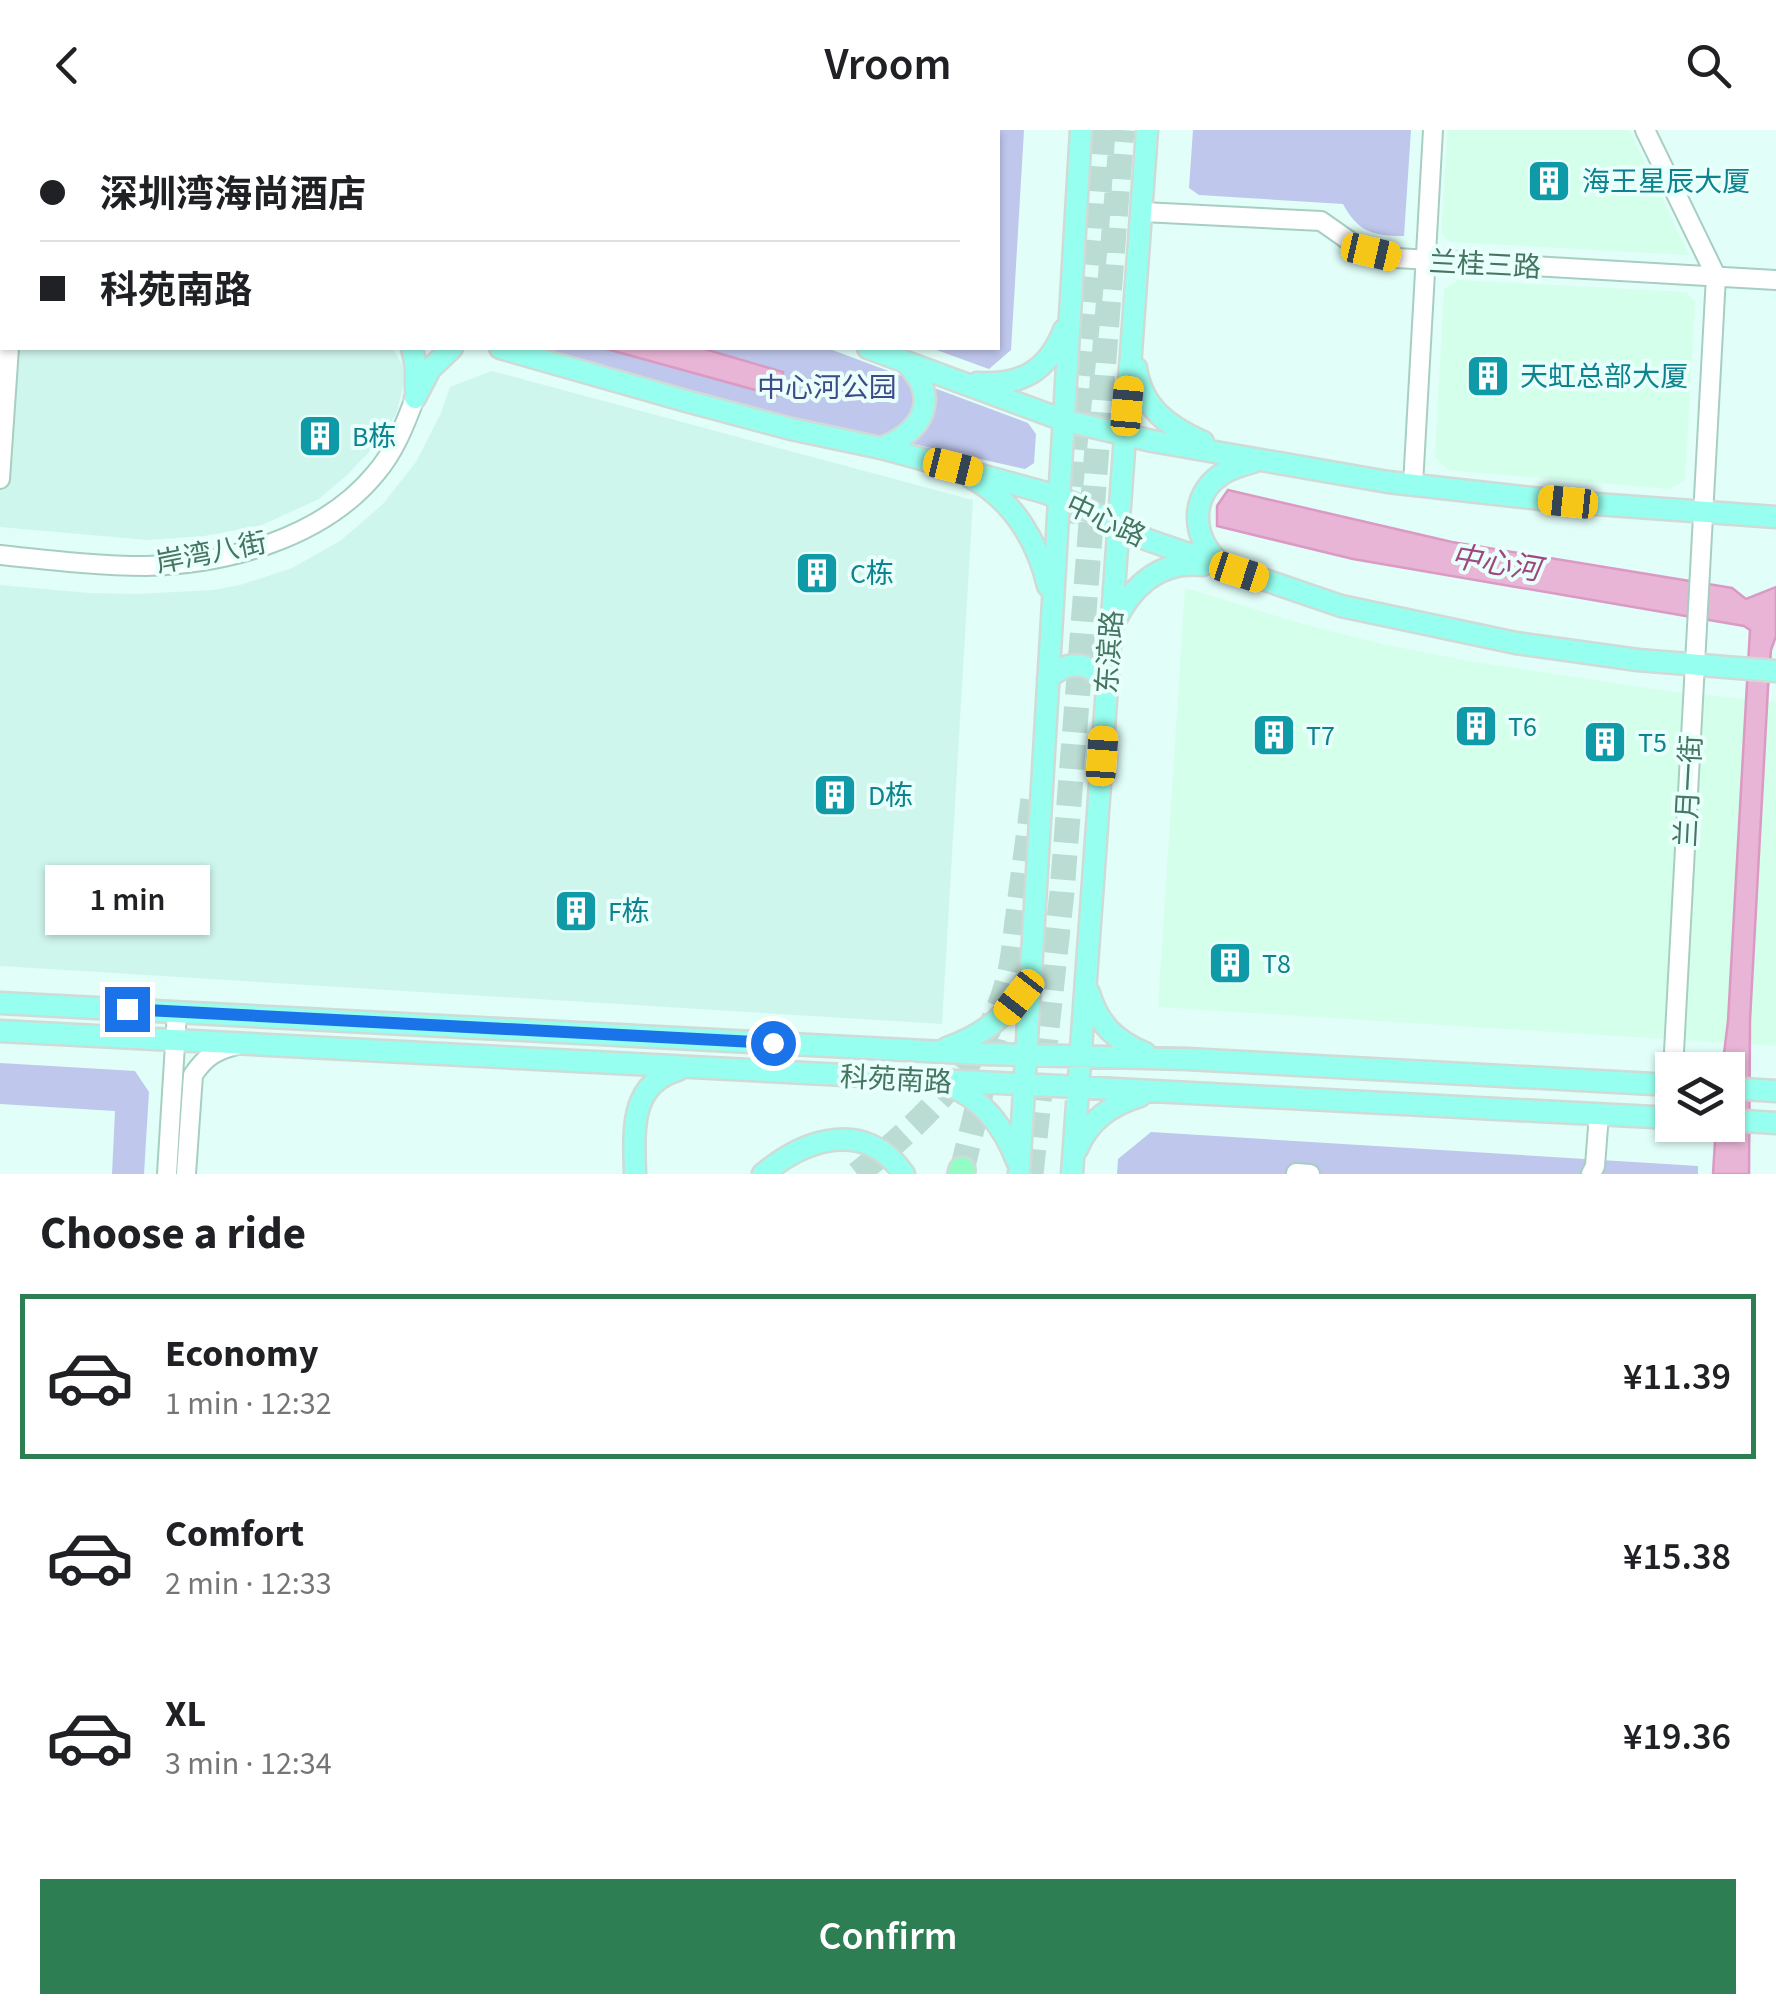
<!DOCTYPE html>
<html lang="en">
<head>
<meta charset="utf-8">
<style>
	:root { --surface:#fff; --page:#f2f2f2; --text:#202124; --muted:#757577; --line:#e0e0e0; --accent:#2e7e53 }
	body { margin:0; font-family:"Source Sans 3","Noto Sans SC",sans-serif; background:var(--page); color:var(--text); height:100vh; display:flex; flex-direction:column; font-size:38px; white-space:nowrap }
	* { box-sizing:border-box; margin:0 }
	p { font-size:32px; color:var(--muted) }
	.icon { flex:none; width:55px; height:55px; fill:none; stroke:currentColor; stroke-width:2; stroke-linecap:round; stroke-linejoin:round }
	.map { position:relative; height:1044px; overflow:hidden }
	.drawer { display:flex; flex-direction:column; background:var(--surface); flex:1 }
	.drawer>* { flex:none }
	.hud { position:absolute; left:0px; top:0px; width:1000px; height:220px; box-shadow:0 2px 8px #0004; display:grid; align-content:center; height:220px; padding:0 40px; background:var(--surface) }
	.buttons { position:absolute; left:1655px; top:922px; display:grid; gap:20px }
	.buttons a { display:grid; place-items:center; width:90px; height:90px; border-radius:0px; background:var(--surface); box-shadow:0 2px 8px #0004; font-size:50px }
	.end { position:absolute; width:45px; height:45px; margin:-22px; border:12px solid #1a73e8; background:#fff; box-shadow:0 0 0 5px #fff }
	.from { border-radius:50% }
	.bubble { position:absolute; height:70px; border-radius:0px; background:var(--surface); box-shadow:0 2px 8px #0004; font-size:32px; font-weight:600; line-height:70px; text-align:center }
	.car { position:absolute; width:30px; height:60px; margin:-30px -15px; border-radius:12px; box-shadow:0 0 8px 2px #0007; background:linear-gradient(#f5c518 24%,#345 0 40%,#f5c518 0 76%,#345 0 86%,#f5c518 0) }
	.hud b { display:flex; align-items:center; gap:35px; height:95px; font-size:38px }
	.hud b+b { border-top:2px solid var(--line) }
	.hud i { width:25px; height:25px; background:var(--text) }
	ul { padding:0; list-style:none }
	li { display:flex; align-items:center; gap:30px; height:165px; margin:0 20px 15px; padding:0 20px; border:5px solid transparent; border-radius:0px }
	li div { flex:1 }
	li b { display:block; font-size:38px }
	li em { font-style:normal; font-weight:600 }
	li.selected { border-color:var(--accent) }
	li>.icon { width:90px; height:90px; stroke-width:1.5 }
	h2 { padding:0 40px; font-size:45px; line-height:120px }
	.primary-button { display:flex; gap:20px; margin-top:auto; padding:20px 40px }
	.primary-button a { flex:1; height:115px; border-radius:0px; background:var(--accent); color:#fff; font-size:40px; font-weight:600; line-height:115px; text-align:center }
	header { display:flex; justify-content:space-between; align-items:center; height:130px; padding:0 40px; background:var(--surface); font-size:45px; font-weight:600 }
	.map>svg:first-child { display:block }
	.residential { fill:#cff6ec }
	.commercial { fill:#d4ffea }
	.green { fill:#bfc7ec }
	.water { fill:#e8b5d6; stroke:#db9ac3; stroke-width:2.5 }
	.lines { fill:none; stroke-linecap:round; stroke-linejoin:round }
	.highway-tunnel { stroke:#badcd3; stroke-width:25; stroke-dasharray:25 12; stroke-linecap:butt }
	.minor-casing { stroke:#a7cfc1; stroke-width:22 }
	.major-casing { stroke:#cfdbd6; stroke-width:25 }
	.highway-casing { stroke:#cfdbd6; stroke-width:30 }
	.minor { stroke:#fff; stroke-width:18 }
	.major { stroke:#97ffef; stroke-width:20 }
	.highway { stroke:#94fcc6; stroke-width:25 }
	.route { stroke:#1a73e8; stroke-width:12 }
	.labels { text-anchor:middle; stroke-width:8; stroke-linejoin:round; paint-order:stroke }
	.culture-label { font-size:28px; fill:#0d838f; stroke:#e9fffb; text-anchor:start }
	.street-label { font-size:28px; fill:#467662; stroke:#e9fffb }
	.park-label { font-size:28px; fill:#434889; stroke:#e9fffb }
	.water-label { font-size:30px; font-style:italic; fill:#a1477f; stroke:#e9fffb }
</style>
</head>
<body>
<header><svg class="icon" aria-label="back" viewBox="0 0 24 24"><path d="M15 5l-7 7 7 7"/></svg>Vroom<svg class="icon" aria-label="search" viewBox="0 0 24 24"><circle cx="10" cy="10" r="6"/><path d="M15 15l6 6"/></svg></header>
<div class="map">
<svg width="1776" height="1044" viewBox="0 0 1776 1044">
	<rect width="100%" height="100%" fill="#e1fef9"/>
	<path class="residential" d="M186 0H364L361 2H198Z
		M448 0H812V2H449Z
		M0 133H2V218H392L407 242 396 284 374 317 346 346 319 369 262 395 204 406 147 410 0 397Z
		M492 241 973 370 942 894 0 836V455L89 463 137 464 213 460 240 455 292 438 340 411 382 375 416 332 441 283 450 257Z"/>
	<path class="commercial" d="M1448 0H1629L1689 125 1451 112 1441 104Z
		M1458 150 1686 162 1695 172 1685 350 1670 359 1448 340 1435 327 1444 159Z
		M1185 458 1306 495 1382 514 1468 531 1675 562 1776 572V916L1158 877Z"/>
	<path class="green" d="M862 0H1024L1011 220 989 239 931 218H998V2H862Z
		M1193 0H1411L1404 106C1373 106 1358 102 1343 74L1199 65 1189 58Z
		M536 218H827L1028 293 1036 304 1034 333 1025 339 780 284Z
		M0 933 135 941 149 962 144 1044H112L115 981 0 974Z
		M1151 1002 1698 1036V1044H1117L1118 1029Z"/>
	<path class="water" d="M603 218H701L783 242 777 266Z
		M1228 360 1452 412 1732 458 1746 469 1776 457V506L1771 520 1768 558 1750 890 1749 1044H1713L1716 995H1728V940H1722L1728 891 1750 500 1744 496 1353 429 1217 396V376Z"/>
	<g class="lines">
		<path class="highway-tunnel" d="M1067 393 1096 109 1103 0
			M962 1040 996 902
			M857 1044C922 993 990 928 1009 845 1014 825 1015 804 1018 784 1023 743 1029 702 1034 661
			M1031 1044 1062 762 1122 0"/>
		<g class="minor-casing">
			<path id="minor" d="M1645 0 1716 146 1673 940
				M409 2V0
				M838 2V0
				M1143 82 1321 91 1358 117 1396 128 1776 150
				M0 349 9 218
				M1413 355 1433 0
				M0 425C48 430 98 436 146 436 227 434 323 408 376 343 395 321 405 294 415 268
				M1296 1043 1310 1044
				M167 1044 177 882
				M186 1044 193 945C205 927 216 920 237 915
				M1591 1044 1595 1036 1599 984"/>
		</g>
		<g class="major-casing">
			<path id="major" d="M78 0 89 2
				M0 103H2
				M412 218 416 237V260
				M500 218 686 271 791 299 881 318 1043 362 1073 373 1148 410 1341 476 1516 513 1638 530 1776 541
				M868 218 1063 290 1152 311 1388 352 1568 372 1776 387
				M1136 238C1142 278 1169 297 1203 312
				M977 253C1021 256 1048 241 1064 200
				M415 268 430 239 452 218
				M881 318C923 302 942 267 905 232
				M972 348C1013 370 1038 412 1048 456
				M1222 434C1192 412 1188 366 1222 344 1231 338 1242 335 1253 332
				M1114 493C1132 455 1160 430 1203 435
				M1048 549C1067 529 1090 531 1107 553
				M1089 863C1098 894 1116 911 1145 923
				M0 873 983 924 1187 929 1672 955
				M0 901 1672 988
				M947 918C985 904 1010 885 1028 848
				M948 955C983 969 1004 997 1017 1031
				M1728 958 1776 961
				M1728 990 1776 993
				M1077 1019C1089 990 1111 975 1140 966
				M635 1044C634 1002 629 954 678 940
				M763 1044C806 1008 866 989 904 1044
				M1019 1044 1081 0
				M1072 1044 1147 0"/>
		</g>
		<g class="highway-casing">
			<path id="highway" d="M961 1044 962 1040"/>
		</g>
		<use href="#minor" class="minor"/>
		<use href="#major" class="major"/>
		<use href="#highway" class="highway"/>
	</g>
	<g class="lines">
		<path class="route" d="M127 879 773 913"/>
	</g>
	<defs>
		<g id="building-square" transform="scale(2.25)"><rect x="-9" y="-9" width="18" height="18" rx="4" fill="#0f9aa8" stroke="#e9fffb"/><path d="M-4-6H4V6H1V3H-1V6H-4ZM-2.5-4.3h1.7v1.8h-1.7ZM.8-4.3h1.7v1.8H.8ZM-2.5-1h1.7V.8h-1.7ZM.8-1h1.7V.8H.8Z" fill="#fff"/></g>
	</defs>
	<g fill-rule="evenodd">
		<use href="#building-square" x="1549" y="51"/>
		<use href="#building-square" x="1488" y="246"/>
		<use href="#building-square" x="320" y="306"/>
		<use href="#building-square" x="817" y="443"/>
		<use href="#building-square" x="1476" y="596"/>
		<use href="#building-square" x="1274" y="605"/>
		<use href="#building-square" x="1605" y="612"/>
		<use href="#building-square" x="835" y="665"/>
		<use href="#building-square" x="576" y="781"/>
		<use href="#building-square" x="1230" y="833"/>
	</g>
	<g class="labels">
		<g class="culture-label">
			<text x="1582" y="61">海王星辰大厦</text>
			<text x="1520" y="256">天虹总部大厦</text>
			<text x="352" y="316">B栋</text>
			<text x="850" y="453">C栋</text>
			<text x="1508" y="606">T6</text>
			<text x="1306" y="615">T7</text>
			<text x="1638" y="622">T5</text>
			<text x="868" y="675">D栋</text>
			<text x="608" y="791">F栋</text>
			<text x="1262" y="843">T8</text>
		</g>
		<g class="street-label">
			<text transform="translate(1485 134) rotate(3)" y="10">兰桂三路</text>
			<text transform="translate(1106 390) rotate(25)" y="10">中心路</text>
			<text transform="translate(211 422) rotate(-11)" y="10">岸湾八街</text>
			<text transform="translate(1109 522) rotate(-86)" y="10">东滨路</text>
			<text transform="translate(1688 661) rotate(-87)" y="10">兰月一街</text>
			<text transform="translate(896 949) rotate(3)" y="10">科苑南路</text>
		</g>
		<g class="park-label">
			<text x="827" y="267">中心河公园</text>
		</g>
		<g class="water-label">
			<text transform="translate(1496 433) rotate(9)" y="10">中心河</text>
		</g>
	</g>
</svg>
<div class="buttons">
<a><svg class="icon" aria-label="layers" viewBox="0 0 24 24"><path d="M12 4l9 5-9 5-9-5zM3 14l9 5 9-5"/></svg></a>
</div>
<i class="end from" style="left:773px;top:913px"></i>
<i class="end" style="left:127px;top:879px"></i>
<div class="bubble" style="left:45px;top:735px;width:165px">1 min</div>
<i class="car" style="left:1371px;top:122px;rotate:103deg"></i>
<i class="car" style="left:1127px;top:276px;rotate:5deg"></i>
<i class="car" style="left:953px;top:337px;rotate:104deg"></i>
<i class="car" style="left:1568px;top:372px;rotate:276deg"></i>
<i class="car" style="left:1239px;top:442px;rotate:108deg"></i>
<i class="car" style="left:1102px;top:626px;rotate:4deg"></i>
<i class="car" style="left:1019px;top:867px;rotate:218deg"></i>
<div class="hud">
<b><i class="from"></i>深圳湾海尚酒店</b>
<b><i></i>科苑南路</b>
</div>
</div>
<section class="drawer">
<h2>Choose a ride</h2>
<ul>
<li class="selected"><svg class="icon" aria-label="car" viewBox="0 0 24 24"><path d="M5 17H2v-5l4-1 3-4h7l3 4 3 1v5h-3M9 17h6M6 11h13"/><circle cx="7" cy="17" r="2"/><circle cx="17" cy="17" r="2"/></svg><div><b>Economy</b><p>1 min · 12:32</p></div><em>¥11.39</em></li>
<li><svg class="icon" aria-label="car" viewBox="0 0 24 24"><path d="M5 17H2v-5l4-1 3-4h7l3 4 3 1v5h-3M9 17h6M6 11h13"/><circle cx="7" cy="17" r="2"/><circle cx="17" cy="17" r="2"/></svg><div><b>Comfort</b><p>2 min · 12:33</p></div><em>¥15.38</em></li>
<li><svg class="icon" aria-label="car" viewBox="0 0 24 24"><path d="M5 17H2v-5l4-1 3-4h7l3 4 3 1v5h-3M9 17h6M6 11h13"/><circle cx="7" cy="17" r="2"/><circle cx="17" cy="17" r="2"/></svg><div><b>XL</b><p>3 min · 12:34</p></div><em>¥19.36</em></li>
</ul>
<div class="primary-button"><a>Confirm</a></div>
</section>
</body>
</html>
